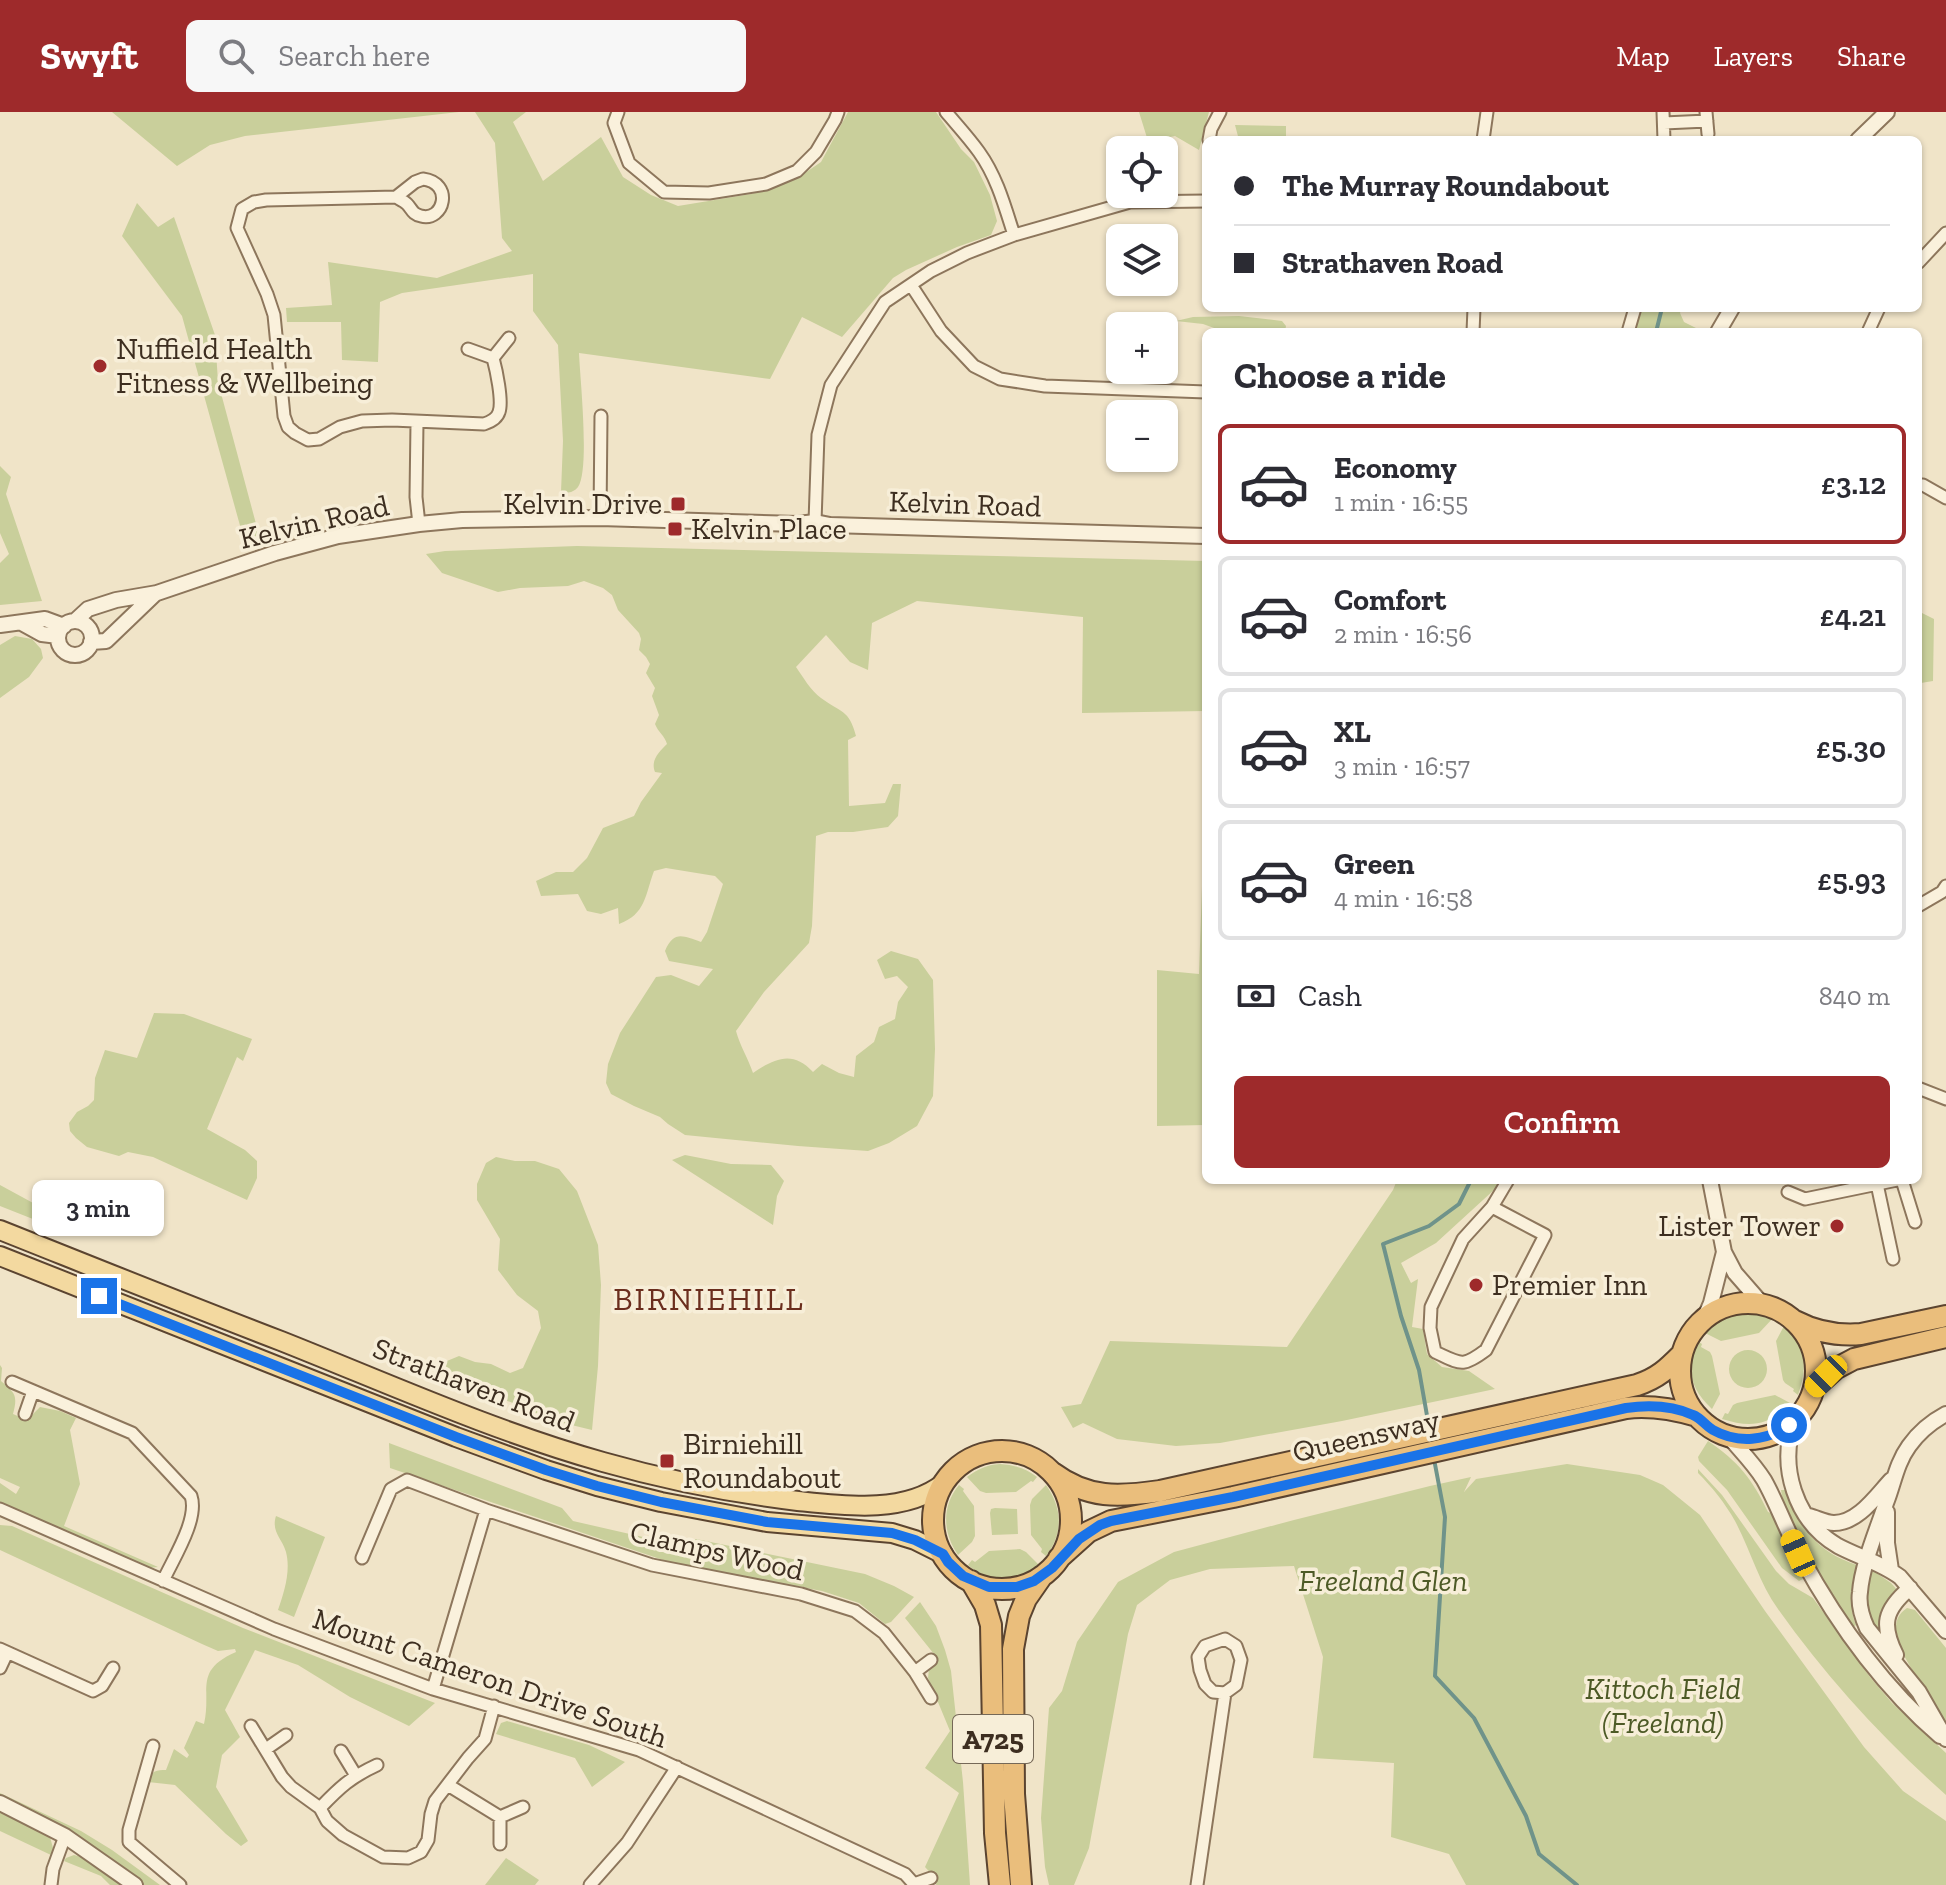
<!DOCTYPE html>
<html lang="en">
<head>
<meta charset="utf-8">
<style>
	:root { --surface:#fff; --page:#f7f7f7; --text:#2b2b33; --muted:#7c7c81; --line:#e1e1e2; --accent:#9e2a2b }
	body { margin:0; font-family:"Zilla Slab",serif; background:var(--page); color:var(--text); height:100vh; display:flex; flex-direction:column; font-size:30px; white-space:nowrap }
	* { box-sizing:border-box; margin:0 }
	p { font-size:26px; color:var(--muted) }
	.icon { flex:none; width:44px; height:44px; fill:none; stroke:currentColor; stroke-width:2; stroke-linecap:round; stroke-linejoin:round }
	.map { position:relative; flex:1; overflow:hidden }
	.side { position:absolute; left:1202px; top:216px; width:720px; height:856px; display:flex; flex-direction:column; background:var(--surface); border-radius:12px; box-shadow:0 2px 6px #0004 }
	.side>* { flex:none }
	.hud { position:absolute; left:1202px; top:24px; width:720px; height:176px; border-radius:12px; box-shadow:0 2px 6px #0004; display:grid; align-content:center; height:176px; padding:0 32px; background:var(--surface) }
	.controls { position:absolute; left:1106px; top:24px; display:grid; gap:16px }
	.controls a { display:grid; place-items:center; width:72px; height:72px; border-radius:12px; background:var(--surface); box-shadow:0 2px 6px #0004; font-size:40px }
	.end { position:absolute; width:36px; height:36px; margin:-18px; border:10px solid #1a73e8; background:#fff; box-shadow:0 0 0 4px #fff }
	.from { border-radius:50% }
	.bubble { position:absolute; height:56px; border-radius:12px; background:var(--surface); box-shadow:0 2px 6px #0004; font-size:26px; font-weight:600; line-height:56px; text-align:center }
	.car { position:absolute; width:24px; height:48px; margin:-24px -12px; border-radius:10px; box-shadow:0 0 6px 2px #0007; background:linear-gradient(#f5c518 24%,#345 0 40%,#f5c518 0 76%,#345 0 86%,#f5c518 0) }
	.hud b { display:flex; align-items:center; gap:28px; height:76px; font-size:30px }
	.hud b+b { border-top:2px solid var(--line) }
	.hud i { width:20px; height:20px; background:var(--text) }
	ul { padding:0; list-style:none }
	li { display:flex; align-items:center; gap:24px; height:120px; margin:0 16px 12px; padding:0 16px; border:4px solid var(--line); border-radius:12px }
	li div { flex:1 }
	li b { display:block; font-size:30px }
	li em { font-style:normal; font-weight:600 }
	li.active { border-color:var(--accent) }
	li>.icon { width:72px; height:72px; stroke-width:1.5 }
	h2 { padding:0 32px; font-size:36px; line-height:96px }
	.pay { display:flex; align-items:center; gap:20px; height:88px; padding:0 32px; font-size:30px }
	.pay p { margin-inline-start:auto }
	.action { display:flex; gap:16px; margin-top:auto; padding:16px 32px }
	.action a { flex:1; height:92px; border-radius:12px; background:var(--accent); color:#fff; font-size:32px; font-weight:600; line-height:92px; text-align:center }
	header { display:flex; align-items:center; gap:48px; box-sizing:border-box; height:112px; padding:0 40px; background:var(--accent); color:#fff }
	header strong { font-size:38px }
	nav { display:flex; gap:44px; margin-inline-start:auto; font-size:28px }
	.search { width:560px; height:72px; background:var(--page); display:flex; align-items:center; gap:20px; box-sizing:border-box; padding:0 28px; border-radius:12px; color:var(--muted); font-size:30px }
	.map>svg:first-child { display:block }
	.green { fill:#c9cf9b }
	.lines { fill:none; stroke-linecap:round; stroke-linejoin:round }
	.stream { stroke:#6f938a; stroke-width:4 }
	.minor-casing { stroke:#8d765c; stroke-width:15 }
	.tertiary-casing { stroke:#8d765c; stroke-width:18 }
	.primary-casing { stroke:#5b4430; stroke-width:22 }
	.trunk-casing { stroke:#5b4430; stroke-width:24 }
	.minor { stroke:#faf1dc; stroke-width:11 }
	.tertiary { stroke:#faf1dc; stroke-width:14 }
	.primary { stroke:#f3d9a0; stroke-width:18 }
	.trunk { stroke:#eabe7c; stroke-width:20 }
	.route { stroke:#1a73e8; stroke-width:10 }
	.poi-dot { fill:#9e2a2b; stroke:#f7eed8; stroke-width:3 }
	.labels { text-anchor:middle; stroke-width:7; stroke-linejoin:round; paint-order:stroke }
	.shield { fill:#f7eed8; stroke:#756857; stroke-width:2 }
	.shield-label { font-size:28px; font-weight:bold; fill:#3d2e20 }
	.poi-label { font-size:30px; fill:#3d2e20; stroke:#f7eed8; text-anchor:start }
	.street-label { font-size:30px; fill:#3d2e20; stroke:#f7eed8 }
	.park-label { font-size:30px; font-style:italic; fill:#4d5a26; stroke:#f7eed8 }
	.neighbourhood-label { font-size:32px; letter-spacing:2px; fill:#6b2e1e; stroke:#f7eed8 }
</style>
</head>
<body>
<header>
<strong>Swyft</strong>
<div class="search"><svg class="icon" aria-label="search" viewBox="0 0 24 24"><circle cx="10" cy="10" r="6"/><path d="M15 15l6 6"/></svg>Search here</div>
<nav><a>Map</a><a>Layers</a><a>Share</a></nav>
</header>
<div class="map">
<svg width="1946" height="1773" viewBox="0 0 1946 1773">
	<rect width="100%" height="100%" fill="#f0e4c8"/>
	<path class="green" d="M112 0H459L245 24 210 33 177 54Z
		M475 0H526L513 10 543 69 601 25 623 65 651 83 678 94 751 82 799 65 821 50 848 0H936L961 37 974 50 990 83 997 109 991 123 957 135 906 158 893 166 842 225 802 205 770 267 579 241C580 266 590 358 578 375 573 381 568 381 561 380L563 329 558 233 533 199V162L402 181 380 190 378 250 342 248 341 210H287L286 196 332 193 328 150 437 166 512 139 502 126 495 31Z
		M1139 0H1209L1199 38 1175 24 1148 29Z
		M1235 13 1286 14V28H1239Z
		M137 91 158 115 174 105 215 223 218 270 259 423 244 428 182 204 122 124Z
		M1642 196H1682L1680 201 1684 210 1698 217 1697 220H1635Z
		M1239 204 1282 209 1286 214 1285 220H1249L1214 216 1203 212 1176 209 1193 205Z
		M0 354 11 365 6 382 42 489 0 493V451L9 442 0 421Z
		M577 434 1206 449V599L1082 601 1083 505 917 489 872 511 868 558 850 550 826 523 796 555C803 565 811 579 821 586 841 601 849 597 856 624L848 628 849 694 885 691 893 672H901L898 704 888 715 853 720H828L816 724 812 814 809 831 764 880 736 919C740 934 748 946 753 961 775 946 793 938 813 960L822 952 839 961 854 965 856 944 874 930 879 915 895 907 898 890 908 875 897 864 885 867 877 848 891 839 918 847 933 868 935 937 933 984 917 1014 889 1031 868 1039 798 1034 685 1023 668 1012 660 1005 634 994 611 982 606 971 608 952 620 921 656 865 671 863 699 874 713 857 669 849 665 839C674 818 683 824 701 830L707 820 723 772 715 764 666 756 654 759C645 783 646 802 619 812L618 796 601 802 587 799 578 782 541 784 536 769 556 760H573L587 746 603 716 634 704 641 690 662 661 655 660C650 648 660 639 667 632 665 624 658 620 655 612L659 603 652 584 655 576 646 561 650 552 646 545 639 538 641 527 639 521 618 498 612 483 603 476 584 469 568 474 520 476 498 480 442 461 426 442 445 439Z
		M1918 499 1934 507 1933 569 1921 571V599L1918 600Z
		M15 524 32 527 41 537 43 546 29 565 0 586V533Z
		M1206 658V1013L1157 1014V858L1199 862Z
		M154 901 184 902 252 927 243 949 237 945 207 1017 245 1038 257 1049V1066L247 1088 153 1045 128 1040 119 1044 87 1035 76 1026 70 1019 69 1011 77 1000 88 994 94 988 95 966 105 938 137 946Z
		M685 1043 731 1052 771 1053 784 1069 777 1084 773 1113 672 1048Z
		M496 1045 515 1049H535L559 1057 577 1079 598 1133 601 1173 598 1254 592 1318 555 1309 444 1262 447 1249 459 1244 475 1250 491 1252 510 1261 523 1256 541 1216 538 1199 517 1183 498 1158 500 1127 477 1088V1072L486 1051Z
		M1397 1068H1499L1495 1077 1436 1131 1401 1151 1411 1171 1418 1167 1412 1215 1423 1217 1427 1242 1442 1255 1469 1259 1495 1277 1342 1309 1220 1331 1176 1334 1117 1327 1083 1311 1073 1316 1061 1295 1081 1292 1110 1229 1287 1235 1393 1078Z
		M0 1073 57 1104 48 1113 0 1094Z
		M1751 1200 1774 1205 1759 1221 1721 1229 1705 1221C1719 1207 1731 1201 1751 1200Z
		M1784 1214C1806 1236 1808 1254 1798 1283L1793 1279 1794 1277 1785 1271 1783 1268 1776 1229Z
		M1696 1228 1702 1232 1701 1235 1710 1240 1712 1244 1720 1282 1712 1297C1689 1275 1687 1258 1696 1228Z
		M1729 1257a19 19 0 1 1 38 0a19 19 0 1 1-38 0Z
		M0 1253 2 1256 1 1269C15 1281 18 1283 13 1302L27 1308 40 1295 60 1299 76 1306 70 1318 80 1372 64 1414 158 1455 148 1456 0 1391V1371L16 1382 20 1375 0 1366Z
		M1775 1283 1790 1291C1769 1314 1751 1316 1722 1307L1725 1301 1728 1302 1733 1293 1737 1291Z
		M1708 1329C1738 1349 1753 1368 1768 1400L1771 1401 1803 1467 1799 1469 1782 1456 1727 1378 1699 1349 1698 1345Z
		M389 1331 562 1396 573 1409 656 1428 680 1437 696 1427 865 1462 894 1474 914 1485 891 1510 885 1512 859 1491 822 1479 672 1451 390 1356Z
		M1000 1352C1014 1353 1026 1356 1037 1365L1033 1370 1031 1369 1016 1380 986 1381 980 1379 967 1365C978 1357 986 1353 1000 1352Z
		M1567 1352 1640 1363 1663 1373 1700 1403 1765 1499 1864 1635 1903 1679 1946 1709V1773H1466L1449 1742 1391 1725 1394 1651 1313 1646 1323 1545 1294 1454 1210 1457 1170 1468 1137 1493 1128 1522 1089 1736 1074 1773H1049L1045 1755 1041 1706 1049 1596 1062 1579 1077 1530 1118 1470 1174 1440 1294 1408 1430 1374 1471 1365 1464 1380 1476 1367Z
		M1698 1357 1722 1383 1776 1459 1789 1472 1813 1486 1870 1565 1892 1591 1946 1641V1683C1884 1628 1826 1565 1778 1497 1759 1471 1750 1437 1735 1409 1725 1391 1712 1375 1698 1361Z
		M959 1373 964 1377 963 1379 974 1394 975 1424 972 1430 958 1443C943 1421 941 1395 959 1373Z
		M1046 1373C1062 1395 1064 1421 1046 1444L1041 1440 1042 1437 1031 1423 1030 1393 1032 1387Z
		M1781 1378H1785C1801 1418 1818 1441 1860 1454 1855 1474 1847 1493 1856 1513L1851 1517C1827 1481 1787 1420 1781 1378Z
		M995 1396 1017 1397 1018 1422 992 1423 990 1401 991 1397Z
		M276 1404 325 1425 294 1505 278 1498C284 1481 291 1459 286 1440 282 1426 271 1420 276 1404Z
		M0 1413 12 1414 243 1516 435 1591 409 1614 350 1585 298 1553 255 1538 225 1598 240 1625 222 1643 216 1675 248 1729 241 1734 226 1722 175 1673 148 1670C151 1659 156 1658 166 1658L174 1637 187 1646 189 1643 184 1636 196 1609 204 1612C212 1577 193 1559 236 1540L235 1537 218 1539 202 1532 0 1438Z
		M1020 1437 1026 1440 1039 1453C1017 1469 989 1473 968 1453L972 1448 975 1450 989 1439Z
		M1871 1460H1875L1891 1471 1900 1481 1885 1533 1868 1509 1865 1481Z
		M920 1490 936 1514 945 1538 951 1559 963 1670 970 1773H936L937 1768 925 1755 959 1681 925 1656 950 1619 928 1566 929 1557 938 1547 905 1506Z
		M1907 1496 1915 1498 1946 1536V1618L1898 1533C1895 1519 1893 1505 1907 1496Z
		M507 1609 589 1633 625 1650 592 1675 575 1646 496 1622 501 1611Z
		M0 1681 81 1719 112 1738 160 1773H144L137 1767 0 1686Z
		M0 1700 50 1725 53 1736 51 1743 0 1719Z
		M74 1743 81 1745 121 1773H110L101 1764 64 1749 66 1746Z
		M506 1746 539 1768 535 1773H485Z"/>
	<g class="lines">
		<path class="stream" d="M1656 220 1662 196
			M1429 1315 1419 1258 1401 1204 1383 1132 1429 1114 1459 1092 1471 1068
			M1434 1347 1445 1405 1435 1564 1474 1606 1526 1704 1539 1742 1577 1773"/>
		<g class="minor-casing">
			<path id="minor" d="M618 0 614 11 629 51 664 80 709 81 766 72 797 59 816 40 835 8 838 0
				M946 0C957 13 969 26 979 40 997 65 1005 95 1014 123
				M1663 0 1664 28
				M1706 0 1708 22
				M1664 11 1707 9
				M1209 28 1211 17 1220 0
				M1483 28 1487 0
				M423 67C454 71 444 110 421 104 412 102 412 97 407 92 404 89 399 87 396 85L415 70Z
				M396 85 266 88 254 90 242 97 237 116 267 182 274 203 284 304 288 315 295 321 308 328 319 327 340 315 362 309 392 308 484 312C490 310 497 307 499 300 503 289 496 257 493 246L468 237
				M1918 151 1946 121
				M911 173 941 219 974 254 1000 267 1045 274 1206 280
				M1473 220 1474 196
				M1628 220 1635 196
				M1868 220 1879 196
				M493 246 509 226
				M417 311 416 385 419 412
				M1918 373H1923L1946 386
				M600 406 601 304
				M815 410 818 323 831 273 885 190 931 159 967 141 1014 123 1130 90 1206 89
				M1918 794 1942 780 1946 774
				M1918 976 1946 987
				M1902 1068 1915 1110
				M1877 1072 1893 1147
				M1788 1080 1805 1087 1897 1068
				M1492 1095 1545 1123 1486 1238C1462 1256 1461 1252 1435 1240L1430 1216 1431 1195 1463 1127 1492 1095 1508 1068
				M12 1270 132 1321 191 1384C199 1407 173 1447 163 1469
				M25 1302 33 1279
				M0 1397 274 1517 433 1577 639 1638 905 1762 914 1772 931 1766
				M362 1446 391 1377 407 1368 486 1398 652 1453 801 1482 855 1499 884 1521 915 1560 931 1586
				M0 1537 93 1579 102 1574 113 1556
				M0 1556 7 1541
				M915 1560 931 1548
				M433 1577 486 1398
				M251 1614 282 1665 291 1675 320 1696 327 1709 343 1723 383 1745 408 1746 421 1740 428 1728 431 1702 435 1689 468 1646 485 1627 494 1594
				M153 1634 129 1718V1730L180 1773
				M266 1637 286 1623
				M341 1639 355 1662
				M448 1673 500 1705
				M320 1696C340 1675 351 1665 377 1653
				M500 1732V1705L523 1695
				M51 1773 53 1757 65 1724
				M590 1773 627 1731 677 1655
				M1197 1773 1225 1581 1236 1573 1241 1548 1236 1534 1225 1527 1205 1534 1198 1545 1200 1558 1205 1572 1213 1580 1225 1581"/>
		</g>
		<g class="tertiary-casing">
			<path id="tertiary" d="M1858 28 1887 0
				M1718 220 1732 196
				M75 509 88 497 116 488 157 481 275 441 338 424 419 412 462 408 600 406 798 412 815 410 830 413 1206 424
				M58 526a17 17 0 1 1 34 0a17 17 0 1 1-34 0Z
				M22 511 42 522 58 524
				M0 513 45 507 64 514
				M91 530 106 529 156 481
				M1710 1068 1724 1140 1735 1161 1763 1193
				M1704 1207 1711 1191 1724 1140
				M1946 1302C1931 1310 1919 1320 1909 1334 1896 1352 1894 1371 1886 1391 1877 1418 1862 1453 1860 1480 1858 1493 1862 1505 1867 1516L1919 1580 1946 1627
				M1795 1308C1778 1354 1795 1409 1838 1434 1859 1445 1881 1451 1900 1465L1946 1519
				M1729 1325C1741 1339 1754 1352 1764 1368 1778 1393 1787 1420 1801 1445 1837 1511 1882 1574 1940 1624
				M1887 1400V1431L1891 1458
				M1809 1404C1817 1406 1826 1411 1834 1411 1858 1411 1876 1384 1891 1368
				M1896 1543C1881 1513 1884 1498 1910 1476
				M0 1691 65 1724 135 1773"/>
		</g>
		<g class="primary-casing">
			<path id="primary" d="M0 1118C93 1155 187 1193 281 1229 387 1271 493 1319 603 1350 666 1368 732 1381 798 1389 845 1394 905 1402 944 1371
				M0 1144 456 1325 546 1358 597 1374 661 1390 767 1410 892 1421 915 1428 943 1442"/>
		</g>
		<g class="trunk-casing">
			<path id="trunk" d="M1680 1259a68 68 0 1 1 136 0a68 68 0 1 1-136 0Z
				M1795 1209C1816 1220 1837 1224 1861 1222L1946 1204
				M1814 1276 1835 1257 1854 1247 1946 1225
				M933 1408a69 69 0 1 1 138 0a69 69 0 1 1-138 0Z
				M1053 1361C1088 1387 1119 1385 1160 1379L1637 1273C1658 1266 1667 1257 1682 1242
				M1059 1446 1088 1420 1111 1409 1233 1385 1626 1296C1651 1293 1673 1297 1697 1304
				M971 1469 985 1493 991 1513 995 1721 1000 1773
				M1021 1773 1014 1682 1013 1537 1019 1504 1026 1487 1042 1464"/>
		</g>
		<use href="#minor" class="minor"/>
		<use href="#tertiary" class="tertiary"/>
		<use href="#primary" class="primary"/>
		<use href="#trunk" class="trunk"/>
	</g>
	<g class="lines">
		<path class="route" d="M99 1184 456 1325 546 1358 597 1374 661 1390 767 1410 892 1421 915 1428 943 1442 948 1450 963 1464 989 1475H1017L1034 1469 1052 1456 1079 1427 1100 1413 1111 1409 1233 1385 1626 1296C1648 1293 1673 1294 1693 1303 1701 1306 1706 1314 1713 1318 1738 1332 1767 1329 1789 1313"/>
	</g>
	<g class="poi-dot">
		<circle cx="100" cy="254" r="8"/>
		<rect x="670" y="384" width="16" height="16" rx="4"/>
		<rect x="667" y="409" width="16" height="16" rx="4"/>
		<circle cx="1837" cy="1114" r="8"/>
		<circle cx="1476" cy="1173" r="8"/>
		<rect x="659" y="1341" width="16" height="16" rx="4"/>
	</g>
	<g class="labels">
		<rect class="shield" x="953" y="1603" width="80" height="48" rx="6"/>
		<g class="shield-label">
			<text x="993" y="1637">A725</text>
		</g>
		<g class="poi-label">
			<text x="116" y="247">Nuffield Health<tspan x="116" dy="34">Fitness &amp; Wellbeing</tspan></text>
			<text x="662" y="402" text-anchor="end">Kelvin Drive</text>
			<text x="691" y="427">Kelvin Place</text>
			<text x="1821" y="1124" text-anchor="end">Lister Tower</text>
			<text x="1492" y="1183">Premier Inn</text>
			<text x="683" y="1342">Birniehill<tspan x="683" dy="34">Roundabout</tspan></text>
		</g>
		<g class="street-label">
			<text transform="translate(965 392) rotate(2)" y="10">Kelvin Road</text>
			<text transform="translate(314 410) rotate(-13)" y="10">Kelvin Road</text>
			<text transform="translate(474 1273) rotate(21)" y="10">Strathaven Road</text>
			<text transform="translate(1366 1324) rotate(-13)" y="10">Queensway</text>
			<text transform="translate(717 1439) rotate(13)" y="10">Clamps Wood</text>
			<text transform="translate(490 1566) rotate(19)" y="10">Mount Cameron Drive South</text>
		</g>
		<g class="park-label">
			<text x="1383" y="1479">Freeland Glen</text>
			<text x="1663" y="1587">Kittoch Field<tspan x="1663" dy="34">(Freeland)</tspan></text>
		</g>
		<g class="neighbourhood-label">
			<text x="709" y="1198">BIRNIEHILL</text>
		</g>
	</g>
</svg>
<div class="controls">
<a><svg class="icon" aria-label="locate" viewBox="0 0 24 24"><circle cx="12" cy="12" r="6"/><path d="M12 2v4M12 18v4M2 12h4M18 12h4"/></svg></a>
<a><svg class="icon" aria-label="layers" viewBox="0 0 24 24"><path d="M12 4l9 5-9 5-9-5zM3 14l9 5 9-5"/></svg></a>
<a>+</a>
<a>−</a>
</div>
<i class="end from" style="left:1789px;top:1313px"></i>
<i class="end" style="left:99px;top:1184px"></i>
<div class="bubble" style="left:32px;top:1068px;width:132px">3 min</div>
<i class="car" style="left:1826px;top:1264px;rotate:225deg"></i>
<i class="car" style="left:1798px;top:1441px;rotate:336deg"></i>
<div class="hud">
<b><i class="from"></i>The Murray Roundabout</b>
<b><i></i>Strathaven Road</b>
</div>
<section class="side">
<h2>Choose a ride</h2>
<ul>
<li class="active"><svg class="icon" aria-label="car" viewBox="0 0 24 24"><path d="M5 17H2v-5l4-1 3-4h7l3 4 3 1v5h-3M9 17h6M6 11h13"/><circle cx="7" cy="17" r="2"/><circle cx="17" cy="17" r="2"/></svg><div><b>Economy</b><p>1 min · 16:55</p></div><em>£3.12</em></li>
<li><svg class="icon" aria-label="car" viewBox="0 0 24 24"><path d="M5 17H2v-5l4-1 3-4h7l3 4 3 1v5h-3M9 17h6M6 11h13"/><circle cx="7" cy="17" r="2"/><circle cx="17" cy="17" r="2"/></svg><div><b>Comfort</b><p>2 min · 16:56</p></div><em>£4.21</em></li>
<li><svg class="icon" aria-label="car" viewBox="0 0 24 24"><path d="M5 17H2v-5l4-1 3-4h7l3 4 3 1v5h-3M9 17h6M6 11h13"/><circle cx="7" cy="17" r="2"/><circle cx="17" cy="17" r="2"/></svg><div><b>XL</b><p>3 min · 16:57</p></div><em>£5.30</em></li>
<li><svg class="icon" aria-label="car" viewBox="0 0 24 24"><path d="M5 17H2v-5l4-1 3-4h7l3 4 3 1v5h-3M9 17h6M6 11h13"/><circle cx="7" cy="17" r="2"/><circle cx="17" cy="17" r="2"/></svg><div><b>Green</b><p>4 min · 16:58</p></div><em>£5.93</em></li>
</ul>
<div class="pay"><svg class="icon" aria-label="cash" viewBox="0 0 24 24"><path d="M3 7h18v10H3z"/><circle cx="12" cy="12" r="2"/></svg>Cash<p>840 m</p></div>
<div class="action"><a>Confirm</a></div>
</section>
</div>
</body>
</html>
